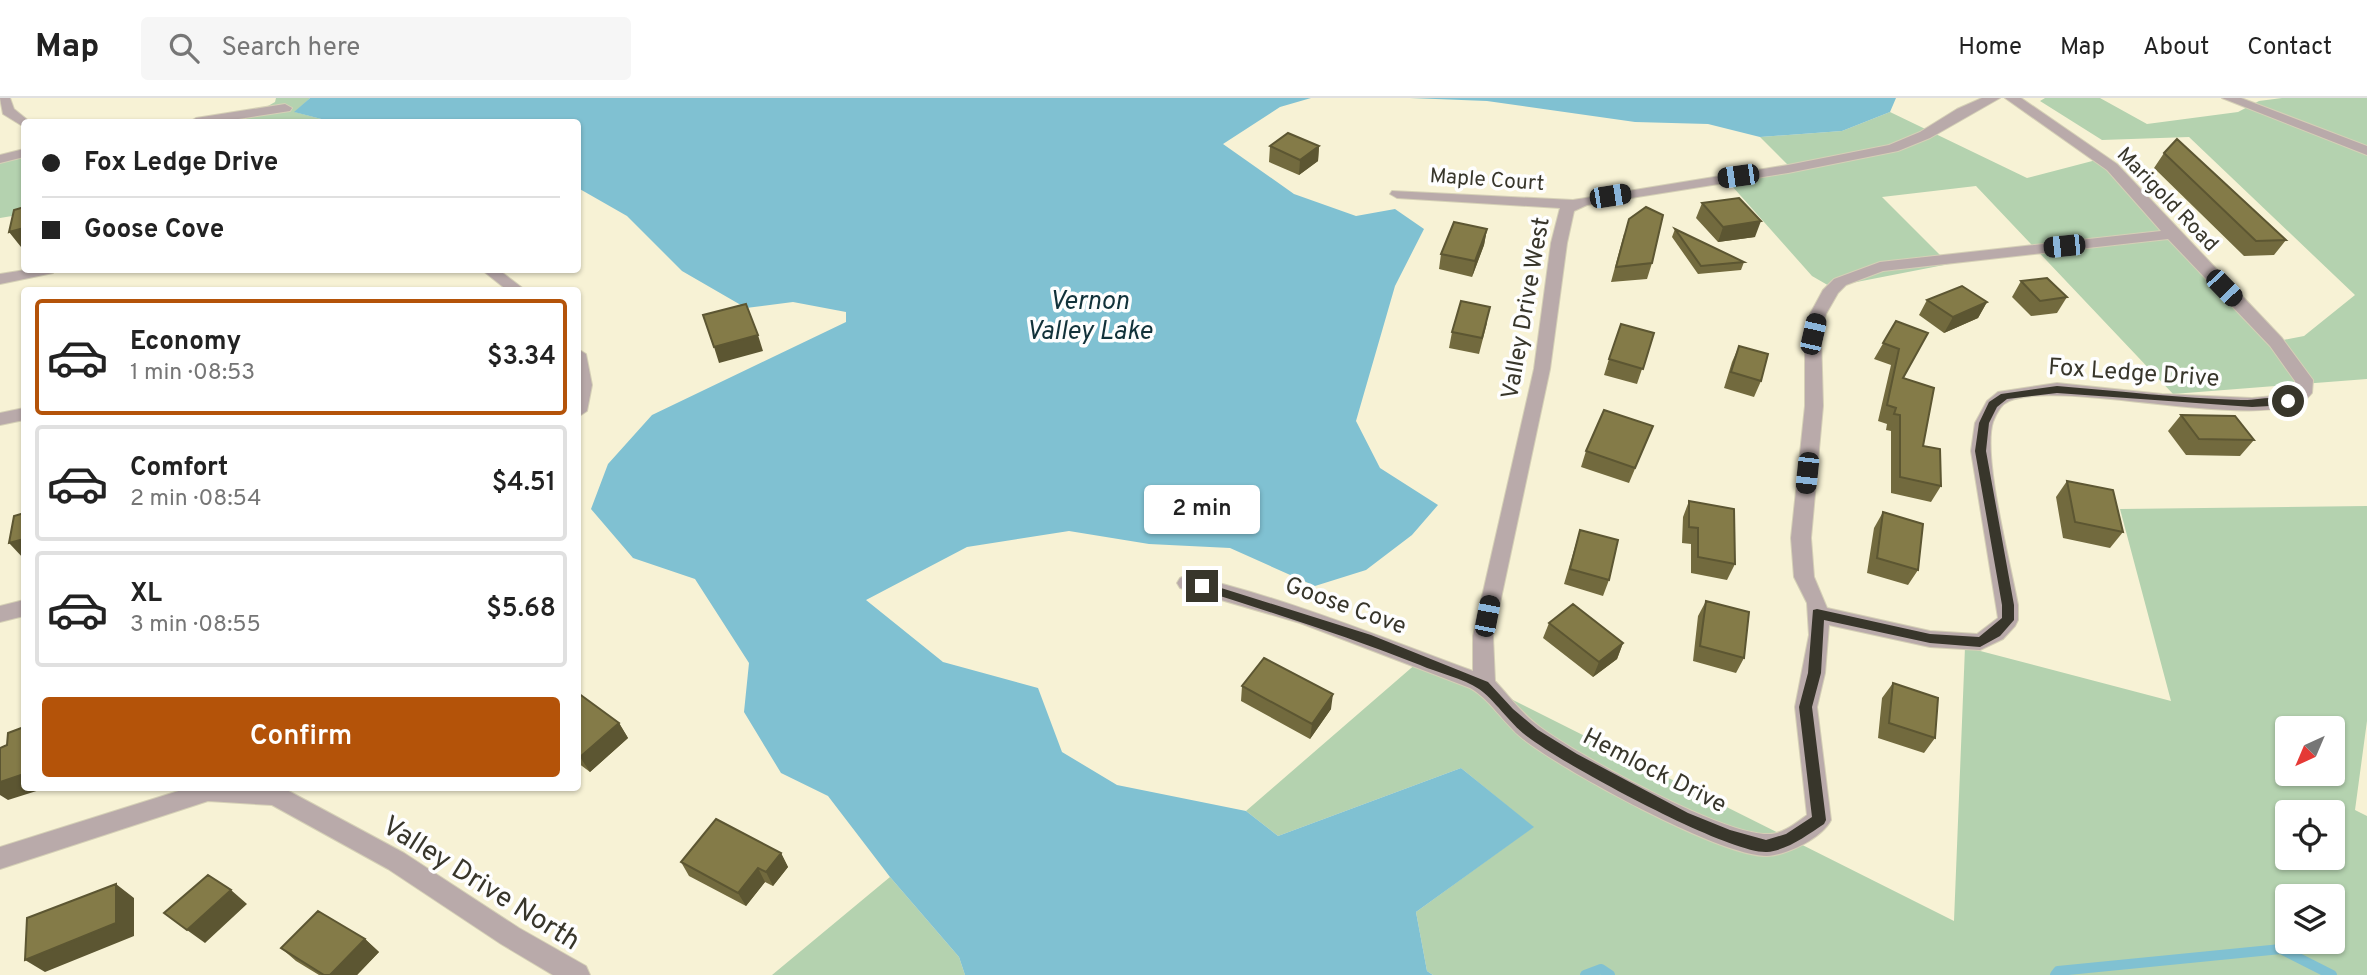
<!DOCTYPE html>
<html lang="en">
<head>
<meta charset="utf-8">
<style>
	:root { --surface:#fff; --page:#f6f6f6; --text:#222; --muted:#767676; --line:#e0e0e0; --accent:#b45309 }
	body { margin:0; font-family:Overpass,sans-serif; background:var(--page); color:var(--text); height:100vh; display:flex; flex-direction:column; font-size:26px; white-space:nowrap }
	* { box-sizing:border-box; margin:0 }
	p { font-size:23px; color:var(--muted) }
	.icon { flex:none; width:38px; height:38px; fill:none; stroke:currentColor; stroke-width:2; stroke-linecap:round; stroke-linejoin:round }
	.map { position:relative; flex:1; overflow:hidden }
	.panel { position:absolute; left:21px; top:189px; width:560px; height:504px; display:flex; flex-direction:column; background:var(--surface); border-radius:7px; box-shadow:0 2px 5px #0004 }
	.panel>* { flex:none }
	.banner { position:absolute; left:21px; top:21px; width:560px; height:154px; border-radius:7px; box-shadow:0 2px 5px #0004; display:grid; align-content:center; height:154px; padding:0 21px; background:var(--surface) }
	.needle { width:46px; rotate:224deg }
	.tools { position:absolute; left:2275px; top:618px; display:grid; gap:14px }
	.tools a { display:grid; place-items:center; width:70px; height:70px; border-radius:7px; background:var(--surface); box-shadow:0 2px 5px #0004; font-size:35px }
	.end { position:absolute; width:32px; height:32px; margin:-16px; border:9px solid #38362b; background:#fff; box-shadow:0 0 0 4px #fff }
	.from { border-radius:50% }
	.bubble { position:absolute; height:49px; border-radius:7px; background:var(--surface); box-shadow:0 2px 5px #0004; font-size:23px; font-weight:600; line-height:49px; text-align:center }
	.car { position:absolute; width:21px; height:42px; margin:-21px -10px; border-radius:9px; box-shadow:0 0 5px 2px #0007; background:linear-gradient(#222 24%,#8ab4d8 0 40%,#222 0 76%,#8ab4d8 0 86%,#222 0) }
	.banner b { display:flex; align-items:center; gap:24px; height:66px; font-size:26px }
	.banner b+b { border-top:2px solid var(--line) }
	.banner i { width:18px; height:18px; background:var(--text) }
	ul { padding:12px 0 0; list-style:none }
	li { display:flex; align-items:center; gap:21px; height:116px; margin:0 14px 10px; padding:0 7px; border:4px solid var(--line); border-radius:7px }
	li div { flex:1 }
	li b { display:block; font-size:26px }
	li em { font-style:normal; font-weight:600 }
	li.current { border-color:var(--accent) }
	li>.icon { width:63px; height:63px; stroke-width:1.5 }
	.button { display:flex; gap:14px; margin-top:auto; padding:14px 21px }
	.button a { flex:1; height:80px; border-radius:7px; background:var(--accent); color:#fff; font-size:28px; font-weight:600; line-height:80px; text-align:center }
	header { display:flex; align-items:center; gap:42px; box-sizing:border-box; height:98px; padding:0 35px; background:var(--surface); border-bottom:2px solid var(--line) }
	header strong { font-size:33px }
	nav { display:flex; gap:38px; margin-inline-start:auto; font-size:24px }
	.search { width:490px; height:63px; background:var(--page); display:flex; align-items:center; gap:18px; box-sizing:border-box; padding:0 24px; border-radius:7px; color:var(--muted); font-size:26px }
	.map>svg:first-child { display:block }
	.green { fill:#b4d2af; fill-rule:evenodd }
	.water { fill:#80c1d2 }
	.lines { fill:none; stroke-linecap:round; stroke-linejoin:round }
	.stream { stroke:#80c1d2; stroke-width:10 }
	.minor-casing { stroke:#d5d0b6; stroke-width:2 }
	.minor { fill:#b9aaaa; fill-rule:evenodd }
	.wall { fill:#726a3e }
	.shaded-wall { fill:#5c5632 }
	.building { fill:#847b48; stroke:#5c5632; stroke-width:2 }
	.route { fill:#38362b }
	.labels { text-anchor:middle; stroke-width:7; stroke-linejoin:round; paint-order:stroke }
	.far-street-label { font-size:21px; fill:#38362b; stroke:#fefefe }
	.street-label { font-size:24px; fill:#38362b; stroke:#fefefe }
	.water-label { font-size:26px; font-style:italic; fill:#12323a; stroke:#fefefe }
	.near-street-label { font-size:28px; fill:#38362b; stroke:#fefefe }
</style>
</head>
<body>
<header>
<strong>Map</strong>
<div class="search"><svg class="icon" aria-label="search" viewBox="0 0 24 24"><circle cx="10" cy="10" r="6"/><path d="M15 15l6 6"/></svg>Search here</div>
<nav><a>Home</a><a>Map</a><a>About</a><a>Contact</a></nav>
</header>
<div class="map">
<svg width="2367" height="877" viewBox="0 0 2367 877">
	<rect width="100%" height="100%" fill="#f7f2d5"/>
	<path class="green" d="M276 0H310L295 14 333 24H228L245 21 275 4Z
		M2045 0H2100L2147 26 2238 14 2259 3 2282 0H2367V281L2173 296 1976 88 1882 99 1949 166 1831 189 1812 178 1724 79 1788 67 1760 39 1842 33 1890 14 2027 80 2100 61 2273 244 2304 238 2355 197 2189 39 2102 42 2040 3Z
		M24 60V116L0 120V64Z
		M2367 408V623L2355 712 2367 718V877H1433L1427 873 1416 814 1533 729 1461 670 1278 738 1246 713 1425 558 1954 823 1965 549 2171 603 2120 411ZM2287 630H2333V676H2287ZM2287 714H2333V760H2287ZM2287 798H2333V844H2287Z
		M890 779 959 859 965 877H772Z"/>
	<path class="water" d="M310 0H1311L1280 9 1223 46 1294 96 1356 118 1395 111 1424 131 1395 188 1356 323 1380 370 1438 407 1412 437 1366 472 1315 488 1230 450 1149 446 1069 433 967 449 866 502 943 564 1038 590 1062 654 1117 687 1246 713 1278 738 1461 670 1534 729 1416 814 1427 873 1433 877H965L959 859 890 779 828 698 781 675 744 614 749 565 695 481 633 460 591 411 608 366 652 317 846 224V214L793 204 746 210 682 173 627 118 578 90V24H333L294 14Z
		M1410 0H1896L1890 14 1842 33 1760 39 1708 26 1635 24 1487 3Z"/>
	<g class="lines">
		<path class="stream" d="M1585 877 1601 871 1610 877
			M2055 877 2058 873 2281 851 2332 877"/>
		<g class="minor-casing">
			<path id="minor" d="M0 0H10L14 11 30 24H24V29L3 16Z
				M1982 0H2000L1930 40 1898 53 1788 75 1587 107 1574 113 1567 145 1550 271 1493 538 1495 583C1510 599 1522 616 1540 629 1579 658 1724 738 1769 736 1783 736 1796 725 1807 717L1795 609 1809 537 1807 505 1794 479 1791 440 1805 308V236L1810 216 1823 192 1834 181 1880 164 2161 133 2107 72 2005 0H2021L2117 66 2282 240 2313 282 2312 295C2280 341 2065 279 2009 303 2001 306 1996 316 1993 324 1982 358 2011 467 2018 507V522L2015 528 2003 541 1980 552 1930 549 1829 527 1825 575 1817 609 1831 722C1822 740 1787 757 1767 758 1719 758 1564 673 1523 641 1504 626 1489 600 1470 590L1300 525 1180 490 1177 485 1180 480 1187 477C1286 500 1378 538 1473 573V538L1534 271 1551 145 1560 110 1397 100 1390 96 1392 93 1573 102 1788 67 1889 47 1920 34 1957 11ZM2168 141 2270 248 2295 283V292L2285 297 2252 300 2162 296 2057 285 1998 294 1987 303 1975 325 1971 353 1998 520 1977 536 1930 533 1827 510 1814 479 1811 440 1823 308 1821 236 1826 216 1838 195 1846 187 1883 173Z
				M2222 0H2241L2367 48V57Z
				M285 6 292 10 290 13 219 24H189L196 20Z
				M24 51V59L0 65V57Z
				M25 172H55L53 175 0 186V176Z
				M482 172H499L525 192H507Z
				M578 251 586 256 592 287 587 313 578 319Z
				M24 310V322L0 327V315Z
				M24 502V518L0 524V508Z
				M188 690H283L404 755 519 830 586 868 590 877H553L501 846 388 771 272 707 208 703 0 771V749Z"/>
		</g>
		<use href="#minor" class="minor"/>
	</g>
	<path class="wall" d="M1270 48H1319L1318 63 1299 77 1269 64Z
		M2164 55 2286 142 2274 157 2244 158 2154 70Z
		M1702 105 1755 139 1718 144 1696 120Z
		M1487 131 1484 147 1472 179 1439 171 1441 156Z
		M1675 131 1744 164 1741 172 1698 176 1672 139Z
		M1624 136 1652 165 1647 181 1611 184Z
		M2021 183 2067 199 2057 215 2031 218 2012 199Z
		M1927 202 1987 204 1978 220 1944 235 1919 217Z
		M1896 223 1903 280 1923 348 1941 388 1931 404 1891 395V333L1886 332 1887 326 1878 323 1891 267 1874 261Z
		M1487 225 1479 256 1449 250 1452 234Z
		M1654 235 1637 286 1604 277 1609 261Z
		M1739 248 1761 283 1754 299 1724 290 1732 264Z
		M2181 317 2254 342 2240 358 2186 357 2168 333Z
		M1653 328 1629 385 1581 369 1586 353Z
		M2067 383 2123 434 2110 450 2063 440 2056 399Z
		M1689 403 1735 466 1727 482 1691 475V446L1682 445 1683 419Z
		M1883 414 1918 472 1908 487 1867 475 1874 430Z
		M1580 432 1609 482 1603 498 1564 486Z
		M1706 503 1744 560 1736 575 1693 563 1698 518Z
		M1549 525 1623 545 1617 561 1593 579 1543 540Z
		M1893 585 1935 640 1924 655 1878 640 1882 600Z
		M1242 588 1331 611 1310 641 1241 603Z
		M578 595 619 625 628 640 590 674 578 665Z
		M781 755 788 769 773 788 765 784 746 808 689 778 681 764Z
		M365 841 379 854 357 877H319L296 863 281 850Z"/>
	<path class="shaded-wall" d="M1319 48 1318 63 1299 77 1300 62Z
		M1761 123 1755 139 1718 144 1723 129Z
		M24 130V149H21L9 134Z
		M1487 131 1484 147 1472 179 1475 163Z
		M1987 204 1978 220 1944 235 1953 219Z
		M758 237 763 253 719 265 714 249Z
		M24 441V461L9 445Z
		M1623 545 1617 561 1593 579 1599 564Z
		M1333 596 1331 611 1310 641 1312 626Z
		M619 625 628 640 590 674 580 659Z
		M24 676V690H46L8 702 0 697V683Z
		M781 755 788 769 773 788 766 774Z
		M758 770 765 784 746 808 738 795Z
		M116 786 134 800V838L45 874 25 862Z
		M231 792 247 806 205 845 187 832Z
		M365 841 379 854 357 877H330Z"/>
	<path class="building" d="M1288 35 1319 48 1300 62 1270 48Z
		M2177 41 2286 142 2256 143 2164 55Z
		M1739 100 1761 123 1723 129 1702 105Z
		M24 109V130L9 134 14 112Z
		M1646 109 1663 117 1652 165 1616 169 1629 121Z
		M1454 124 1487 131 1475 163 1441 156Z
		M1675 131 1744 164 1701 168Z
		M2047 180 2067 199 2040 203 2021 183Z
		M1962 188 1987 204 1953 219 1927 202Z
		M1461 203 1490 209 1482 240 1452 234Z
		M746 206 758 237 714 249 703 217Z
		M1896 223 1928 235 1903 280 1934 290 1923 348 1940 351 1941 388 1900 379V317L1894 316 1896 310 1887 307 1899 251 1883 245Z
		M1621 226 1654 235 1643 271 1609 261Z
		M1739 248 1768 256 1761 283 1731 274Z
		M1604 312 1653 328 1635 370 1586 353Z
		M2181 317 2235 318 2254 342 2199 341Z
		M2067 383 2113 392 2123 434 2075 424Z
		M1689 403 1734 411 1735 466 1698 459V430L1689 429Z
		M1883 414 1923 426 1918 472 1877 460Z
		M24 415V441L9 445 14 418Z
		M1580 432 1618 442 1609 482 1570 471Z
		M1706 503 1749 514 1744 560 1700 548Z
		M1573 506 1623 545 1599 564 1549 525Z
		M1264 560 1333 596 1312 626 1242 588Z
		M1893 585 1938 600 1935 640 1889 625Z
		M578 595 619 625 580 659 578 657Z
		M24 629V676L0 684V650L7 647 8 635Z
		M716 721 781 755 766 774 758 770 738 795 681 764Z
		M208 777 231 792 187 832 164 815Z
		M116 786V825L25 862 27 820Z
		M318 813 365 841 330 877H324L281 850Z"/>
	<path class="route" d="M2057 288C2118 293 2180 300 2241 302 2255 303 2283 295 2294 303L2288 307 2252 309 2057 295 2007 301 1997 309 1989 325 1986 353 2014 507V522L2000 538 1980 549 1930 545 1824 522 1821 575 1812 609 1826 722 1824 726C1807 737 1788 752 1767 754 1728 756 1563 666 1528 639 1511 627 1494 601 1479 591 1463 580 1438 575 1420 567 1347 538 1273 515 1198 491L1197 488 1202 484 1371 537 1488 584 1513 611 1538 632 1577 656 1688 715 1730 732 1766 742 1786 736 1812 719 1799 609 1808 575 1813 512 1817 511 1930 536 1979 539 2002 520V507L1975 353 1979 325 1989 304 2001 296Z"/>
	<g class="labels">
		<g class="far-street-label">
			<text transform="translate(1487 81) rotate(4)" y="7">Maple Court</text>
			<text transform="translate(2168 101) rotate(46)" y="7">Marigold Road</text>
		</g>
		<g class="street-label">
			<text transform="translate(1525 210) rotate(-80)" y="8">Valley Drive West</text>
			<text transform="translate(2134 274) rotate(4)" y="8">Fox Ledge Drive</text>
			<text transform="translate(1346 507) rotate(20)" y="8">Goose Cove</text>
			<text transform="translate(1655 672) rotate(27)" y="8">Hemlock Drive</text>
		</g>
		<g class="water-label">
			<text x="1089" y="211">Vernon<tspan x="1089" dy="30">Valley Lake</tspan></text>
		</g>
		<g class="near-street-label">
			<text transform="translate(482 784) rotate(32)" y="10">Valley Drive North</text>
		</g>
	</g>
</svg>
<div class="tools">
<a><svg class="needle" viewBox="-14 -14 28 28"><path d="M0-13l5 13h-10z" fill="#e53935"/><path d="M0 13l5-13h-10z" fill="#767676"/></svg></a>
<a><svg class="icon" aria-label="locate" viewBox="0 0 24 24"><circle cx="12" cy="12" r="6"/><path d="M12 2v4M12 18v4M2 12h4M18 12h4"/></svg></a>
<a><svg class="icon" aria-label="layers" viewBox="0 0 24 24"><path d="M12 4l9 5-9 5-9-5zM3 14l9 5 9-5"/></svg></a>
</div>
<i class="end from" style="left:2288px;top:303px"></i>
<i class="end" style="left:1202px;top:488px"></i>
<div class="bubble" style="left:1144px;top:387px;width:116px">2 min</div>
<i class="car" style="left:1738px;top:78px;rotate:262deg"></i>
<i class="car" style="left:1610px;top:98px;rotate:81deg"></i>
<i class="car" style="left:2064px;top:148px;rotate:264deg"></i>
<i class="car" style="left:2224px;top:190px;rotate:136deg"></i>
<i class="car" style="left:1813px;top:236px;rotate:13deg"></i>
<i class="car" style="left:1807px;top:375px;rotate:186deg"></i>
<i class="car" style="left:1487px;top:518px;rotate:11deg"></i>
<div class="banner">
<b><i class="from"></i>Fox Ledge Drive</b>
<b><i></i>Goose Cove</b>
</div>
<section class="panel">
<ul>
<li class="current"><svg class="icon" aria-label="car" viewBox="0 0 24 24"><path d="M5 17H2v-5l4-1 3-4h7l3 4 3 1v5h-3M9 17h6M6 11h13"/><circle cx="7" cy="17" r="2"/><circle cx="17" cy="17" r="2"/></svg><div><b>Economy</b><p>1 min · 08:53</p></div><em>$3.34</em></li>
<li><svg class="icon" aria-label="car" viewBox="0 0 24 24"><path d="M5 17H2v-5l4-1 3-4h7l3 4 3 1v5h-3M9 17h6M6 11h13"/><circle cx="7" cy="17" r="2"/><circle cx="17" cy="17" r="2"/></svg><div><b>Comfort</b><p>2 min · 08:54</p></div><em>$4.51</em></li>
<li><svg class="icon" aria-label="car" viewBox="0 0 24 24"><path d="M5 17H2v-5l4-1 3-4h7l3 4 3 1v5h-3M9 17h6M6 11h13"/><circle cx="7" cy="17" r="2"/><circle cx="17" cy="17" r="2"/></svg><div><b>XL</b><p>3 min · 08:55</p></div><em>$5.68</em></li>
</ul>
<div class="button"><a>Confirm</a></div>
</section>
</div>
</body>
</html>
